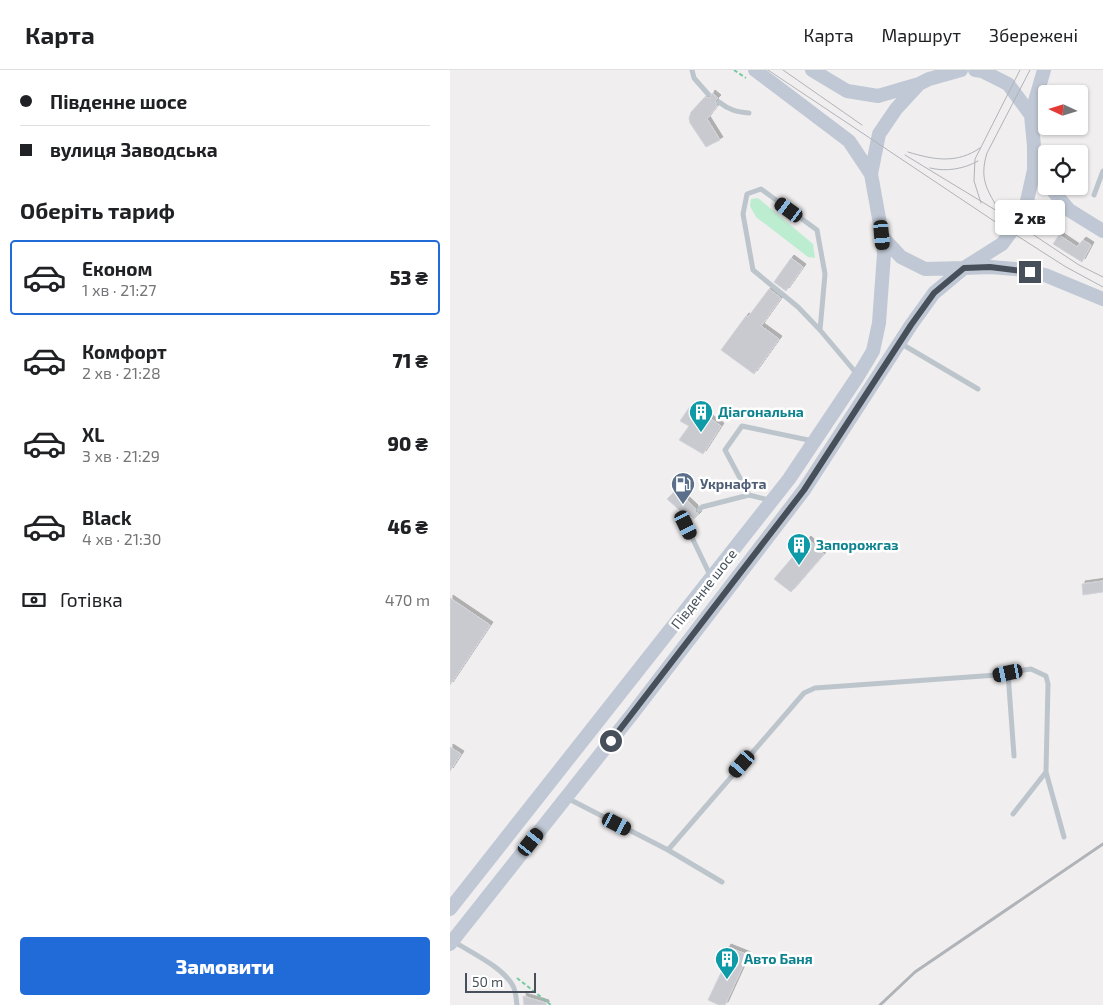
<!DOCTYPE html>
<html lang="uk">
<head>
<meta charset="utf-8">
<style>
	:root { --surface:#fff; --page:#f6f6f6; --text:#202124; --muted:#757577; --line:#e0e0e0; --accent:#206bd8 }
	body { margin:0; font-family:"Exo 2",sans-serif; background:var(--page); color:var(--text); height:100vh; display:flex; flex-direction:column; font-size:19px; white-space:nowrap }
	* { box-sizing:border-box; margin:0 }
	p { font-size:16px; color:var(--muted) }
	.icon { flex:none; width:28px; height:28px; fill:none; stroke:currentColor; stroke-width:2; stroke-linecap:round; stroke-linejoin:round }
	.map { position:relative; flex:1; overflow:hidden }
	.details { display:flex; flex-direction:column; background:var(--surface); width:450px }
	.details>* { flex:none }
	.guide { display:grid; align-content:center; height:110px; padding:0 20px; background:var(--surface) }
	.needle { width:32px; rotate:274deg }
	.controls { position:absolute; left:588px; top:15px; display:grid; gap:10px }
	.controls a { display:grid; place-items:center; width:50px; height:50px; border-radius:5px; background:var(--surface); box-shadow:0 1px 4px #0004; font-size:25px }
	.scale { position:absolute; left:15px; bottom:12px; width:71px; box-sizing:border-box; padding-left:5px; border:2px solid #47505a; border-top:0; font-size:14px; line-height:18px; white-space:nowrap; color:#47505a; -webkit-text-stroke:4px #fff; paint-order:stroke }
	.end { position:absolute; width:22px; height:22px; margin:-11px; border:6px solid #47505a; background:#fff; box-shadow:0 0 0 2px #fff }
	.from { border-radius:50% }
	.bubble { position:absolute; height:35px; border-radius:5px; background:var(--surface); box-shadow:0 1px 4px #0004; font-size:16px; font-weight:800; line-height:35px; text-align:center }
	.car { position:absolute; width:15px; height:30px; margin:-15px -8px; border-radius:6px; box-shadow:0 0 4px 1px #0007; background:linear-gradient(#222 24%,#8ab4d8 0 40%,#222 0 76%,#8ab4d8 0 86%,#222 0) }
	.guide b { display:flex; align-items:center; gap:18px; height:48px; font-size:19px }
	.guide b+b { border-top:1px solid var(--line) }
	.guide i { width:12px; height:12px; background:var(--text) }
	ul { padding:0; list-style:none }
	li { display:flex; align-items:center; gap:15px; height:75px; margin:0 10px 8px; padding:0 10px; border:2px solid transparent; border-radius:5px }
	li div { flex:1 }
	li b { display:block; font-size:19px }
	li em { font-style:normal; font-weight:800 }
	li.active { border-color:var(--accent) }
	li>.icon { width:45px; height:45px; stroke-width:1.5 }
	h2 { padding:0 20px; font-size:22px; line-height:60px }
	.pay { display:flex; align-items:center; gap:12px; height:55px; padding:0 20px; font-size:19px }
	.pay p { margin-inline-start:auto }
	.action { display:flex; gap:10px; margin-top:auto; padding:10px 20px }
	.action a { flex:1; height:58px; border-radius:5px; background:var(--accent); color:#fff; font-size:20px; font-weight:800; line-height:58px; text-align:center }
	header { display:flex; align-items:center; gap:30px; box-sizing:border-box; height:70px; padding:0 25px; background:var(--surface); border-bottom:1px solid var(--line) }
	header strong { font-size:24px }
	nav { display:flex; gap:28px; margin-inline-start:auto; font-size:18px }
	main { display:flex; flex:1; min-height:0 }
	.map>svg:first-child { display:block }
	.green { fill:#bdedd1 }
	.building { fill:#c8cad0; stroke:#d2d4d9; filter:url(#shadow) }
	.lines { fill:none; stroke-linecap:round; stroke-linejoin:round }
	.path { stroke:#77c9a3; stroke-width:2; stroke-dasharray:4 2.5; stroke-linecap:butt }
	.service { stroke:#bdc5cc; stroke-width:5 }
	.secondary { stroke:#bfc8d4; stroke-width:14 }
	.tram { stroke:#b0b3b8; stroke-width:1 }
	.rail { stroke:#b0b3b8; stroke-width:3 }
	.route { stroke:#47505a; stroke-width:6 }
	.labels { text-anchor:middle; stroke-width:5; stroke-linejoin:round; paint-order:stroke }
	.culture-label { font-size:14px; font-weight:bold; fill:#0d838f; stroke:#fff; text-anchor:start }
	.service-label { font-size:14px; font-weight:bold; fill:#4e5e75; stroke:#fff; text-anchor:start }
	.street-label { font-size:14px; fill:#47505a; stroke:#fff }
</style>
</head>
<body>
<header>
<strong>Карта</strong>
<nav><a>Карта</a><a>Маршрут</a><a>Збережені</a></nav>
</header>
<main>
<section class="details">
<div class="guide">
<b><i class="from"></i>Південне шосе</b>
<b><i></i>вулиця Заводська</b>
</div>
<h2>Оберіть тариф</h2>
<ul>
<li class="active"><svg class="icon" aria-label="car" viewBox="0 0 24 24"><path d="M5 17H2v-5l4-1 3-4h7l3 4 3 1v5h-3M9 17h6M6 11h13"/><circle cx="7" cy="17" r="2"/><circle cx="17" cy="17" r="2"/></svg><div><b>Економ</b><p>1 хв · 21:27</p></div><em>53 ₴</em></li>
<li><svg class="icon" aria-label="car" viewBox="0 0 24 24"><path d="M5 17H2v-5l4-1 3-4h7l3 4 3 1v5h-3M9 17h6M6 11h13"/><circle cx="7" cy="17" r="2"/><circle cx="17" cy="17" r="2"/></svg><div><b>Комфорт</b><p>2 хв · 21:28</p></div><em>71 ₴</em></li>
<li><svg class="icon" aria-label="car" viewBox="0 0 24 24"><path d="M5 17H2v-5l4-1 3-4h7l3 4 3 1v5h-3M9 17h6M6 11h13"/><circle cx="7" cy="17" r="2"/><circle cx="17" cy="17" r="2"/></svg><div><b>XL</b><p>3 хв · 21:29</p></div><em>90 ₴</em></li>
<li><svg class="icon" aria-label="car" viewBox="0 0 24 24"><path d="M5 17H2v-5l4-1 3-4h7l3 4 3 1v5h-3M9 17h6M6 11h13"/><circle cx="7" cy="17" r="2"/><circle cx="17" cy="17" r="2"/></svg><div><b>Black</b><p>4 хв · 21:30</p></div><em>46 ₴</em></li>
</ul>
<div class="pay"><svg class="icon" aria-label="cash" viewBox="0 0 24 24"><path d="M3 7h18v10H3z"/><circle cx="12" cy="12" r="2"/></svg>Готівка<p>470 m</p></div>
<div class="action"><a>Замовити</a></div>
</section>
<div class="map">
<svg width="653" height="935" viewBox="0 0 653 935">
	<defs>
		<filter id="shadow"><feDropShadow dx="3" dy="-3" stdDeviation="0" flood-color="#0004"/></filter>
	</defs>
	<rect width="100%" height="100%" fill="#f0eeee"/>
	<path class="green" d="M308 128 363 174 365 188 358 187 306 147 300 136 301 129Z"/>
	<path class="building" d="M262 23 268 28 265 31 267 36 257 49 270 70 256 77 240 53 239 48 241 42 255 27 260 28Z
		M609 165 627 177 633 170 641 175 632 192 603 174Z
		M341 188 353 197 336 221 324 212Z
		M319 219 331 228 311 256 329 269 304 304 271 280 296 246 298 247Z
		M241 335 271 356 253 384 229 370 239 356 230 351Z
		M226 420 245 438V442L249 444 244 449 241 446 237 447 217 429Z
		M358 469 374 484 341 522 324 509Z
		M653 511V522L633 525 632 514Z
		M0 528 40 555 0 615Z
		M0 677 11 684 0 701Z
		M278 877 298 885 275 935H269L258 930 277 890 273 888Z
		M73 926 96 933V935H74Z"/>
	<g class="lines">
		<path class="path" d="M284 0 296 8
			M67 908 101 935"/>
		<path class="service" d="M242 0 244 8 258 24
			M269 32C279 40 287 42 299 43
			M644 125 653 101
			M370 260 375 204 367 160 311 119 297 124 293 144 303 200 348 237 370 260 407 304
			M450 273 528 319
			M319 430 299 425 275 380 292 356 363 371
			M249 440 252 437 299 425
			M240 450 236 455 260 505
			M558 603 564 686
			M117 728 218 780 272 812
			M563 744 596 702
			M218 780 354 623 365 618 547 605 574 600 581 599 596 606 598 614 596 702 614 767
			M3 871C20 882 53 897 63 916 66 921 66 929 67 935"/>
		<path class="secondary" d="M305 0 399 71 421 104
			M362 0 397 21 428 26 469 14
			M511 0 479 9 469 14 446 39 429 64 421 104 432 165 437 172 451 187 475 199 514 198 552 174 570 150 577 131 584 100V76L581 45 558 14 532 1 525 0
			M581 45 594 0
			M599 116 619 140 653 161
			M0 839 339 409 408 306 423 281 429 253 434 184 432 165
			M0 874 183 643 354 420 461 255 484 223 514 198 540 197 565 199 595 205 653 229"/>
		<path class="tram" d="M318 0 544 151 616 197 653 217
			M333 0 412 55
			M458 82C484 90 507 94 530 78
			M455 85 552 144 629 195 653 207
			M480 98C496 102 514 99 528 91
			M531 133 524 111 525 89 570 0
			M550 142C537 120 529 109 537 83L580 0"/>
		<path class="rail" d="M430 935 465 902 653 774"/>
	</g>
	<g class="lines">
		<path class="route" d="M161 671 354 420 461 255 484 223 514 198 540 197 580 202"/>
	</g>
	<defs>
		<g id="building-pin" transform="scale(1.25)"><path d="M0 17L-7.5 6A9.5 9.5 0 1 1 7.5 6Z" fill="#0f9aa8" stroke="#fff"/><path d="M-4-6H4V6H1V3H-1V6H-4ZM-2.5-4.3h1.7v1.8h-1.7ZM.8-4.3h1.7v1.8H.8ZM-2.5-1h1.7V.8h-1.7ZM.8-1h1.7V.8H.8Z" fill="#fff"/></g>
		<g id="fuel-pin" transform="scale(1.25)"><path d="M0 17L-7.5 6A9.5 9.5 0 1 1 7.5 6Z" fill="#5c6f8a" stroke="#fff"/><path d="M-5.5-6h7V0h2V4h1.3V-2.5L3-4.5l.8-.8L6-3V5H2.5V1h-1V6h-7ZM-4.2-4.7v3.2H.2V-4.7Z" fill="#fff"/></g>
	</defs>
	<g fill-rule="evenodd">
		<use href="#building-pin" x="251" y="342"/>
		<use href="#fuel-pin" x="233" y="414"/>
		<use href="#building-pin" x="349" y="475"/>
		<use href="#building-pin" x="277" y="889"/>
	</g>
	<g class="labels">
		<g class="culture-label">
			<text x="268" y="347">Діагональна</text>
			<text x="366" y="480">Запорожгаз</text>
			<text x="294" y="894">Авто Баня</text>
		</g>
		<g class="service-label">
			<text x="250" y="419">Укрнафта</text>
		</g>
		<g class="street-label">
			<text transform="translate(254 519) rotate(-52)" y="5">Південне шосе</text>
		</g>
	</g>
</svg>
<div class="controls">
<a><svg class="needle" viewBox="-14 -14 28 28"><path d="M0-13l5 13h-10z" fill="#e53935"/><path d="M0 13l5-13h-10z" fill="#757577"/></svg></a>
<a><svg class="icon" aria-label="locate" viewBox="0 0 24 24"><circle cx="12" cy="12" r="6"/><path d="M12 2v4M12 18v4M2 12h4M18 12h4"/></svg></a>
</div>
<div class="scale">50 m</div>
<i class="end from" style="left:161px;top:671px"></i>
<i class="end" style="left:580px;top:202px"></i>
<div class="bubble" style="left:545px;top:130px;width:70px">2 хв</div>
<i class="car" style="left:339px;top:140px;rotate:306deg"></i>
<i class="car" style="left:432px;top:165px;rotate:175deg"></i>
<i class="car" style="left:236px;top:455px;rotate:154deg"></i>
<i class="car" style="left:558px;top:603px;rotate:258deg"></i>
<i class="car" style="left:292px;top:694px;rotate:221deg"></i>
<i class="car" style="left:167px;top:754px;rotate:117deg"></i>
<i class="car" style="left:81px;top:772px;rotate:39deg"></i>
</div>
</main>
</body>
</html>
